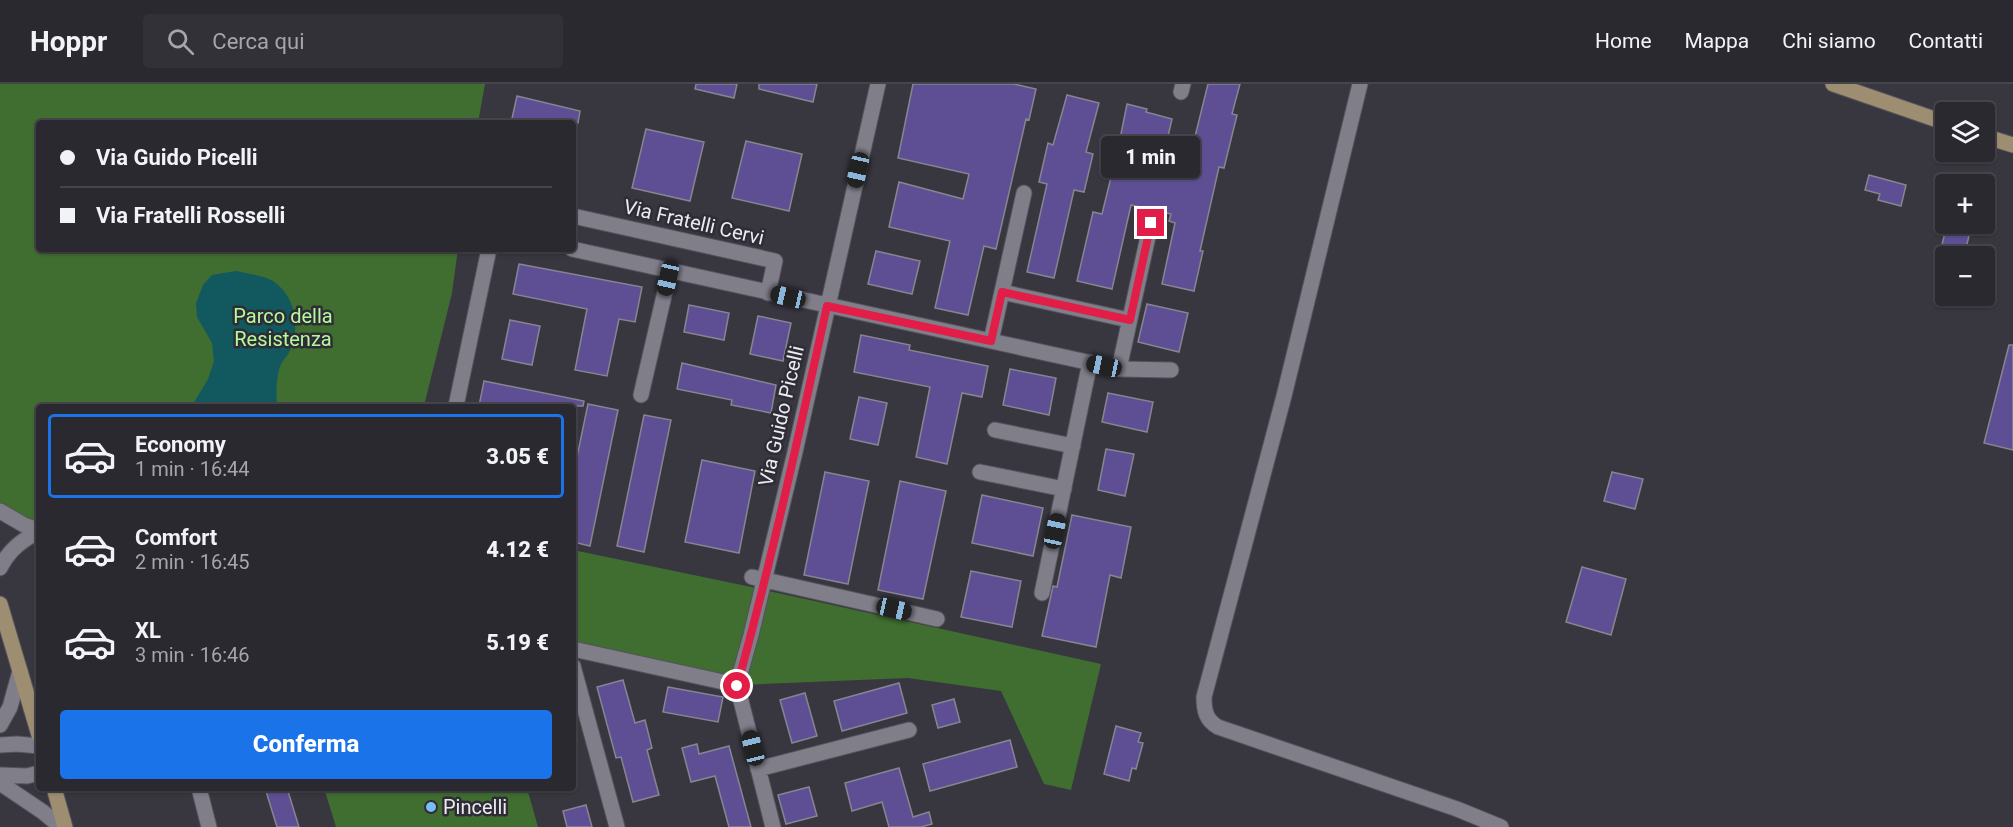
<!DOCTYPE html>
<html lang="it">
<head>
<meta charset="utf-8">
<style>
	:root { --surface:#2a2930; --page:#323138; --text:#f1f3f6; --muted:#a5a6ab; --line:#46454c; --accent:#1a73e8 }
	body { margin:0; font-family:Roboto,sans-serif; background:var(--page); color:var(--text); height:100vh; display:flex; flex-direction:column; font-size:22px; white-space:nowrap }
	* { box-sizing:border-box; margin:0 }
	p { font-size:20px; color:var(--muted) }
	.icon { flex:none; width:33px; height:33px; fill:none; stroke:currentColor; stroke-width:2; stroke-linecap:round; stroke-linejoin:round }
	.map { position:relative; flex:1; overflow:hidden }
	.panel { position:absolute; left:36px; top:320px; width:540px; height:387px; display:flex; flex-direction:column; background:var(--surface); border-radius:6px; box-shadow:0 2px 4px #0004,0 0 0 2px var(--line) }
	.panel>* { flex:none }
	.hud { position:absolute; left:36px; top:36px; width:540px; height:132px; border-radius:6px; box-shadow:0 2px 4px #0004,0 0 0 2px var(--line); display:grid; align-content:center; height:132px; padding:0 24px; background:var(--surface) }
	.controls { position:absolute; left:1935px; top:18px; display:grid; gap:12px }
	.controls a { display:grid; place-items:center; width:60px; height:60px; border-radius:6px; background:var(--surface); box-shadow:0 2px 4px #0004,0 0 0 2px var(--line); font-size:30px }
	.end { position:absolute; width:27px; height:27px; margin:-14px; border:8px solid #e11d48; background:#fff; box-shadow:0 0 0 3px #fff }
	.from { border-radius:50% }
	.bubble { position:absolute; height:42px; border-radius:6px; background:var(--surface); box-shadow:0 2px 4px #0004,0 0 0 2px var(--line); font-size:20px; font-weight:800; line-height:42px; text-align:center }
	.car { position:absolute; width:18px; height:36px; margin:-18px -9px; border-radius:8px; box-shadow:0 0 4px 2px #0007; background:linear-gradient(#222 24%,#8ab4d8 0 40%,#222 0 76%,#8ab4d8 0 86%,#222 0) }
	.hud b { display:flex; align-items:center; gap:21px; height:57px; font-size:22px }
	.hud b+b { border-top:2px solid var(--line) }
	.hud i { width:15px; height:15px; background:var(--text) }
	ul { padding:10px 0 0; list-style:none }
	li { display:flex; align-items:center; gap:18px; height:84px; margin:0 12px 9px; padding:0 12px; border:3px solid transparent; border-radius:6px }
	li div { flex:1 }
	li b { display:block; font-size:22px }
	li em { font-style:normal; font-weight:800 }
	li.selected { border-color:var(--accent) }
	li>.icon { width:54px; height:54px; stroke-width:1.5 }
	.cta { display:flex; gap:12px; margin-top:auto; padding:12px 24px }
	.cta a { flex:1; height:69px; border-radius:6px; background:var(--accent); color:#fff; font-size:24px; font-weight:800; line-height:69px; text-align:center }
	header { display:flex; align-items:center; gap:36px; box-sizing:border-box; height:84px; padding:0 30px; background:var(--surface); border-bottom:2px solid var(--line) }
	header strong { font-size:28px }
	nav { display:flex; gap:33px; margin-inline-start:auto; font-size:21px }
	.search { width:420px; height:54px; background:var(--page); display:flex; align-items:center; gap:15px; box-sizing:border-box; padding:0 21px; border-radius:6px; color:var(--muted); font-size:22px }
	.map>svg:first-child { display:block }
	.green { fill:#406d30 }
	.water { fill:#11595e }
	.building { fill:#5e4f95; stroke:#868590; stroke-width:1.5 }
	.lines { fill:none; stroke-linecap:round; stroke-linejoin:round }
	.street-casing { stroke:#54535b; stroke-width:17 }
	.secondary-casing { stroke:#54535b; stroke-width:17 }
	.street { stroke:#7f7e89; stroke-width:15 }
	.secondary { stroke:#9d8e71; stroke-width:15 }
	.route { stroke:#e11d48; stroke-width:8 }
	.poi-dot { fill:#78bff7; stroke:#2e2c35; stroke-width:2 }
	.labels { text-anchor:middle; stroke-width:5; stroke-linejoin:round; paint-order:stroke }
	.street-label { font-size:20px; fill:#ebebf1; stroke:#2e2c35 }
	.park-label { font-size:20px; fill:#b4fa9d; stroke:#2e2c35 }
	.poi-label { font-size:20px; fill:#ebebf1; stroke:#2e2c35; text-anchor:start }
</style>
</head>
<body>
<header>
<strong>Hoppr</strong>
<div class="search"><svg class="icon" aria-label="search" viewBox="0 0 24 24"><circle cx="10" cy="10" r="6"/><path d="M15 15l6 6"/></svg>Cerca qui</div>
<nav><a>Home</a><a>Mappa</a><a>Chi siamo</a><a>Contatti</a></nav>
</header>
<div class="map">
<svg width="2013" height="743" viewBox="0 0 2013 743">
	<rect width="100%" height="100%" fill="#383740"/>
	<path class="green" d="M0 0H485L478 39H39V165H458L452 209 424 322H39V444L0 424Z
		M573 466 761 505 736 600 573 563Z
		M764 506 1101 580 1071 706 1044 700 1001 607 908 594 740 601Z
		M324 704H527L538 743H336Z"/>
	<path class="water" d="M236 187C247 190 263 191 273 197 295 212 300 240 291 264 289 270 284 275 281 280 276 292 276 310 277 322H192L208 295 214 277 212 259 197 233 196 219 203 201 212 191Z"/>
	<path class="building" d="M696 0H737L734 14 695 5Z
		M759 0H817L813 18 759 5Z
		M913 0H1014L1036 5 1029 36 1026 35 996 165 984 162 968 231 935 224 950 157 889 143 899 98 963 115 969 90 898 74Z
		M1208 0H1240L1232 30 1237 31 1224 84 1219 83 1200 167H1203L1194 207 1162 200 1175 139 1169 137 1171 130 1131 121 1112 205 1077 197 1093 128 1102 130 1115 77 1185 93Z
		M1067 11 1099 19 1086 68 1093 70 1084 108 1074 106 1054 194 1027 188 1047 100 1039 98 1048 59 1053 61Z
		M517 12 580 27 578 39H511Z
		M1127 20 1147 25 1146 28 1172 35 1165 65 1120 55Z
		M646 45 704 58 690 117 632 104Z
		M746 57 802 70 789 127 732 114Z
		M1869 91 1906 101 1901 122 1878 116 1880 110 1865 106Z
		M1947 140H1972L1964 172H1954L1940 169Z
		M876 167 920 177 912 210 868 200Z
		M519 180 642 203 635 238 619 235 607 292 575 286 587 225 513 210Z
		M1147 220 1188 229 1179 268 1138 258Z
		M689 221 729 229 724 256 684 248Z
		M758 232 791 239 783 277 750 270Z
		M510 236 540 242 532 281 502 275Z
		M861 251 910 261 909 266 988 282 982 313 962 309 947 380 916 373 930 303 854 288Z
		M2009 261H2013V366L1984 359Z
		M682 279 776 301 771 329 731 321 732 316 677 305Z
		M1010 285 1056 294 1049 331 1003 321Z
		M484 297 584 317 583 322H479Z
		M1108 309 1153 318 1147 348 1102 338Z
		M859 313 887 319 878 361 850 355Z
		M588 320 618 326 590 462 573 458V392Z
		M644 331 671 336 644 468 617 462Z
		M1106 365 1134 370 1125 412 1098 406Z
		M702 376 755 387 739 469 685 458Z
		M825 388 869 397 848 500 804 491Z
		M1612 388 1643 395 1635 425 1604 417Z
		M900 397 946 407 923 515 878 506Z
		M982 411 1043 424 1033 472 972 459Z
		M1072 431 1131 443 1121 494 1110 491 1096 563 1042 552 1053 502 1057 503Z
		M1582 483 1626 495 1611 551 1566 538Z
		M971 487 1021 497 1012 543 961 533Z
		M623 596 635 639 645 636 652 664 647 666 659 711 633 718 621 673 616 674 597 603Z
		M899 599 907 629 842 647 834 617Z
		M668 603 723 613 718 638 663 628Z
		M805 609 817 652 792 659 780 616Z
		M954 615 960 638 938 644 932 621Z
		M1116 642 1141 649 1138 658 1143 659 1136 685 1132 684 1129 697 1104 690Z
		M1010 656 1017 683 930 707 923 680Z
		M697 660 699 670 729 662 751 743H729L715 692 691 698 682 664Z
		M899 684 913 733 929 728 932 740 921 743H889L882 718 852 727 845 699Z
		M809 703 817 732 786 740 778 711Z
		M265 704H287L299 743H277Z
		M586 721 592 743H567L563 727Z"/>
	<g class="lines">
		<g class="street-casing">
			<path id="street" d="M1360 0 1284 312 1204 613C1204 627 1206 636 1218 643L1457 725 1501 743
				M1181 8 1183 0
				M573 132 775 177 768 209
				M572 165 991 257 1024 109
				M1002 208 1129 236
				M991 257 1119 285 1171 286
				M1119 285 1151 139
				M641 311 670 186
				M456 322 489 165
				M995 346 1073 362
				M980 388 1064 405
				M0 427 24 441 39 446
				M0 484C9 466 21 457 39 447
				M752 493 937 535
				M1042 509 1090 278
				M573 565 737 601
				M573 582 617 743
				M0 641 10 623 20 587
				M0 661 17 660 39 662
				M758 685 909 646
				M0 691 27 692 39 689
				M0 699 43 728 61 743
				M199 704 209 743
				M773 743 737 601 751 551 795 368 878 0"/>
		</g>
		<g class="secondary-casing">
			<path id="secondary" d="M1833 0 1946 39
				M1984 52 2013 61
				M0 520 39 651
				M54 704 65 743"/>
		</g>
		<use href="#street" class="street"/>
		<use href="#secondary" class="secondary"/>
	</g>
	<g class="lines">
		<path class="route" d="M737 602C772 476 799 349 827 222L991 257 1002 208 1130 236 1151 139"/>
	</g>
	<circle class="poi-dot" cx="431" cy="723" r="6"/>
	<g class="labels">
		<g class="street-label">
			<text transform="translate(694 138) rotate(13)" y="7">Via Fratelli Cervi</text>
			<text transform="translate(781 332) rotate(-77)" y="7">Via Guido Picelli</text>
		</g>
		<g class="park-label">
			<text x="283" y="239">Parco della<tspan x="283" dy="23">Resistenza</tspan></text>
		</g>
		<g class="poi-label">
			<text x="443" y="730">Pincelli</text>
		</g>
	</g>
</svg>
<div class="controls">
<a><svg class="icon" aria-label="layers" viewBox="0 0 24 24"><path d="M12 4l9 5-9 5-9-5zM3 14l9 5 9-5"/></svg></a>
<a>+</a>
<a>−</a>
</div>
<i class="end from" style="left:737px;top:602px"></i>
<i class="end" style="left:1151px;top:139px"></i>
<div class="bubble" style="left:1101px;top:52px;width:99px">1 min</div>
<i class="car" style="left:858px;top:86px;rotate:193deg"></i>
<i class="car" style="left:668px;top:194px;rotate:193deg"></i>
<i class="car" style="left:788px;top:213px;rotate:283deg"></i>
<i class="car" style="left:1104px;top:282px;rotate:282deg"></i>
<i class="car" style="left:1055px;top:447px;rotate:12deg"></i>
<i class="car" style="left:894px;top:525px;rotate:103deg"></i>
<i class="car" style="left:753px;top:664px;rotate:346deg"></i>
<div class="hud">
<b><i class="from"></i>Via Guido Picelli</b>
<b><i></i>Via Fratelli Rosselli</b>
</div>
<section class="panel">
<ul>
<li class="selected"><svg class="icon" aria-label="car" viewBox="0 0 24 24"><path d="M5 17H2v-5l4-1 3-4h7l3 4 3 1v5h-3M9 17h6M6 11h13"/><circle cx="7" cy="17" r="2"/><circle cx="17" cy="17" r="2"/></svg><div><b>Economy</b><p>1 min · 16:44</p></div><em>3.05 €</em></li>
<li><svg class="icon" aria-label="car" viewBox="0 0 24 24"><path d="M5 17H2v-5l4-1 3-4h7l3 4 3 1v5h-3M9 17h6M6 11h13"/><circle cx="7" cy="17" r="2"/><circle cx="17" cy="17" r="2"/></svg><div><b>Comfort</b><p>2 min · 16:45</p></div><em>4.12 €</em></li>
<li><svg class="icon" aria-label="car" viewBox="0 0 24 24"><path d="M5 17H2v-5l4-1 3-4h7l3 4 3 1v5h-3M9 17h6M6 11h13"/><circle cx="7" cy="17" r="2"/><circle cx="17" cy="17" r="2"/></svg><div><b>XL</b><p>3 min · 16:46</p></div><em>5.19 €</em></li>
</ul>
<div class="cta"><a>Conferma</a></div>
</section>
</div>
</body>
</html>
